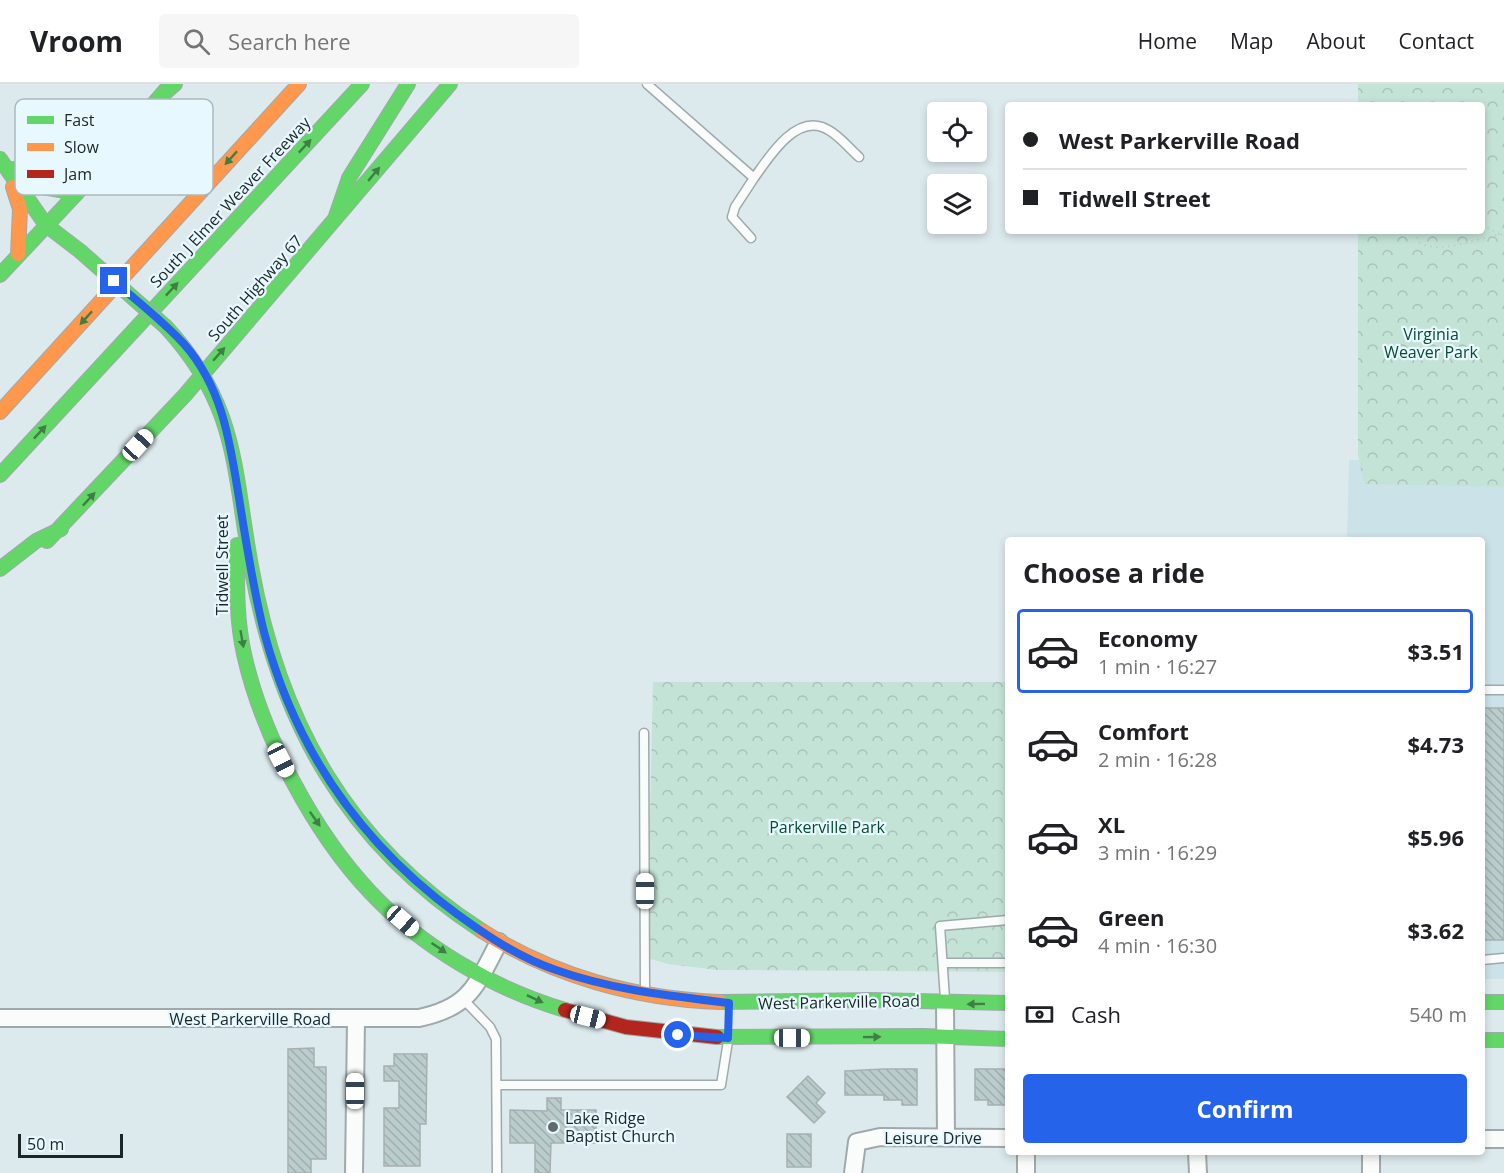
<!DOCTYPE html>
<html lang="en">
<head>
<meta charset="utf-8">
<style>
	:root { --surface:#fff; --page:#f6f6f6; --text:#202124; --muted:#757577; --line:#e0e0e0; --accent:#2563eb }
	body { margin:0; font-family:"Open Sans",sans-serif; background:var(--page); color:var(--text); height:100vh; display:flex; flex-direction:column; font-size:22px; white-space:nowrap }
	* { box-sizing:border-box; margin:0 }
	p { font-size:20px; color:var(--muted) }
	.icon { flex:none; width:33px; height:33px; fill:none; stroke:currentColor; stroke-width:2; stroke-linecap:round; stroke-linejoin:round }
	.map { position:relative; flex:1; overflow:hidden }
	.side { position:absolute; left:1005px; top:453px; width:480px; height:618px; display:flex; flex-direction:column; background:var(--surface); border-radius:6px; box-shadow:0 3px 9px #0003 }
	.side>* { flex:none }
	.banner { position:absolute; left:1005px; top:18px; width:480px; height:132px; border-radius:6px; box-shadow:0 3px 9px #0003; display:grid; align-content:center; height:132px; padding:0 18px; background:var(--surface) }
	.fabs { position:absolute; left:927px; top:18px; display:grid; gap:12px }
	.fabs a { display:grid; place-items:center; width:60px; height:60px; border-radius:6px; background:var(--surface); box-shadow:0 3px 9px #0003; font-size:30px }
	.scale { position:absolute; left:18px; bottom:15px; width:105px; box-sizing:border-box; padding-left:6px; border:3px solid #1c2527; border-top:0; font-size:16px; line-height:21px; white-space:nowrap; color:#1c2527; -webkit-text-stroke:4px #e7f9fe; paint-order:stroke }
	.end { position:absolute; width:27px; height:27px; margin:-14px; border:8px solid #2563eb; background:#fff; box-shadow:0 0 0 3px #fff }
	.from { border-radius:50% }
	.car { position:absolute; width:18px; height:36px; margin:-18px -9px; border-radius:8px; box-shadow:0 0 4px 2px #0007; background:linear-gradient(#fff 24%,#345 0 40%,#fff 0 76%,#345 0 86%,#fff 0) }
	.banner b { display:flex; align-items:center; gap:21px; height:57px; font-size:22px }
	.banner b+b { border-top:2px solid var(--line) }
	.banner i { width:15px; height:15px; background:var(--text) }
	ul { padding:0; list-style:none }
	li { display:flex; align-items:center; gap:18px; height:84px; margin:0 12px 9px; padding:0 6px; border:3px solid transparent; border-radius:6px }
	li div { flex:1 }
	li b { display:block; font-size:22px }
	li em { font-style:normal; font-weight:700 }
	li.current { border-color:var(--accent) }
	li>.icon { width:54px; height:54px; stroke-width:1.5 }
	h2 { padding:0 18px; font-size:27px; line-height:72px }
	.pay { display:flex; align-items:center; gap:15px; height:66px; padding:0 18px; font-size:22px }
	.pay p { margin-inline-start:auto }
	.action { display:flex; gap:12px; margin-top:auto; padding:12px 18px }
	.action a { flex:1; height:69px; border-radius:6px; background:var(--accent); color:#fff; font-size:24px; font-weight:700; line-height:69px; text-align:center }
	header { display:flex; align-items:center; gap:36px; box-sizing:border-box; height:84px; padding:0 30px; background:var(--surface); border-bottom:2px solid var(--line) }
	header strong { font-size:28px }
	nav { display:flex; gap:33px; margin-inline-start:auto; font-size:21px }
	.search { width:420px; height:54px; background:var(--page); display:flex; align-items:center; gap:15px; box-sizing:border-box; padding:0 21px; border-radius:6px; color:var(--muted); font-size:22px }
	.map>svg:first-child { display:block }
	.built { fill:#cbe2e8 }
	.park { fill:url(#park-crowns) }
	.building { fill:url(#building-back-hatch); stroke:#a7b0b1; stroke-width:1.5 }
	.lines { fill:none; stroke-linecap:round; stroke-linejoin:round }
	.lane-casing { stroke:#9fa9ab; stroke-width:11 }
	.street-casing { stroke:#9fa9ab; stroke-width:20 }
	.fast-casing { stroke:#9fa9ab; stroke-width:16 }
	.slow-casing { stroke:#9fa9ab; stroke-width:16 }
	.jam-casing { stroke:#9fa9ab; stroke-width:16 }
	.path { stroke:#c5cacb; stroke-width:2; stroke-dasharray:1.5 4.5; stroke-linecap:butt }
	.lane { stroke:#fafcfc; stroke-width:8 }
	.street { stroke:#fafcfc; stroke-width:16 }
	.fast { stroke:#63d668; stroke-width:14 }
	.slow { stroke:#ff974d; stroke-width:14 }
	.jam { stroke:#b3261e; stroke-width:14 }
	.fast-bridge-casing { stroke:#9fa9ab; stroke-width:16; stroke-linecap:butt }
	.fast-bridge { stroke:#63d668; stroke-width:14 }
	.oneway { fill:#407e48 }
	.route { stroke:#2563eb; stroke-width:8 }
	.poi-dot { fill:#606a6c; stroke:#e7f9fe; stroke-width:2 }
	.labels { text-anchor:middle; stroke-width:4.5; stroke-linejoin:round; paint-order:stroke }
	.street-label { font-size:16px; fill:#1c2527; stroke:#e7f9fe }
	.park-label { font-size:16px; fill:#0a4b31; stroke:#e7f9fe }
	.poi-label { font-size:16px; fill:#1c2527; stroke:#e7f9fe; text-anchor:start }
	.key { fill:#e7f9fe; stroke:#aab9be; stroke-width:1.5 }
	.key-label { font-size:16px; fill:#1c2527 }
</style>
</head>
<body>
<header>
<strong>Vroom</strong>
<div class="search"><svg class="icon" aria-label="search" viewBox="0 0 24 24"><circle cx="10" cy="10" r="6"/><path d="M15 15l6 6"/></svg>Search here</div>
<nav><a>Home</a><a>Map</a><a>About</a><a>Contact</a></nav>
</header>
<div class="map">
<svg width="1504" height="1089" viewBox="0 0 1504 1089">
	<defs>
		<pattern id="park-crowns" width="20" height="18" patternUnits="userSpaceOnUse" patternTransform="scale(1.5)"><rect width="20" height="18" fill="#c4e3d7"/><path d="M2 6a3 3 0 1 1 6 0M12 15a3 3 0 1 1 6 0" fill="none" stroke="#a8c3b9"/></pattern>
		<pattern id="building-back-hatch" width="6" height="6" patternUnits="userSpaceOnUse" patternTransform="scale(1.5)"><rect width="6" height="6" fill="#bacccc"/><path d="M-1 5l2 2M0 0l6 6M5-1l2 2" fill="none" stroke="#9fafaf"/></pattern>
	</defs>
	<rect width="100%" height="100%" fill="#ddeaed"/>
	<path class="built" d="M1349 376 1504 378V895H1482V456H1347Z"/>
	<path class="park" d="M1358 0H1504V403L1364 400 1358 371V147H1482V21H1358Z
		M653 598H1008V888L717 886 668 880 647 874Z"/>
	<path class="building" d="M1482 624H1504V856H1482Z
		M314 964V983H326V1075H311V1089H288V965Z
		M394 970H427L426 1040H420V1082H384V1024H399V997H384V982H394Z
		M884 985H917V1021H902V1016H884V1011H845V987Z
		M975 985H1008V1021H988V1016H975Z
		M808 992 825 1009 816 1019 825 1028 814 1039 787 1013Z
		M547 1014H561V1026H596V1059H551L550 1089H535V1059H510V1026L547 1027Z
		M787 1050H811V1083H787Z"/>
	<g class="lines">
		<g class="lane-casing">
			<path id="lane" d="M647 0 754 94C768 75 793 33 822 43 836 48 848 63 859 73
				M751 154 732 133 735 123 754 94
				M1482 606H1504
				M644 649 645 908
				M1482 876 1504 874
				M945 879H1008
				M463 915 490 943 496 955 497 1089
				M945 915 940 842 1008 836
				M497 1001H721L728 957"/>
		</g>
		<g class="street-casing">
			<path id="street" d="M945 919 946 1054
				M0 934H419C471 923 476 901 499 858
				M1482 1055H1504
				M1026 1068V1089
				M1197 1068 1198 1089
				M354 1089 356 936
				M853 1089 857 1058 880 1053 1008 1054
				M1371 1089V1068"/>
		</g>
		<g class="fast-casing">
			<path id="fast" d="M158 15 175 0
				M0 75 46 141 80 167
				M13 85 43 103 77 109
				M335 135 349 94 408 0
				M0 191 77 109 169 2
				M166 243C238 321 233 384 251 482 279 638 347 760 482 847
				M0 391 362 0
				M47 457 185 311 450 0
				M237 461C237 498 236 534 244 570 262 651 314 749 371 809 422 863 494 905 565 926
				M0 485 36 457 61 445
				M720 918 870 916 1008 919
				M1482 918H1504
				M717 953 923 952 1008 955
				M1482 956H1504"/>
		</g>
		<g class="slow-casing">
			<path id="slow" d="M13 103 20 125 18 170
				M0 328 299 0
				M482 847C553 892 636 915 720 918"/>
		</g>
		<g class="jam-casing">
			<path id="jam" d="M565 926 626 943 717 953"/>
		</g>
		<path class="path" d="M1482 141 1501 151
			M1416 147 1418 158C1442 172 1477 153 1504 150"/>
		<use href="#lane" class="lane"/>
		<use href="#street" class="street"/>
		<use href="#fast" class="fast"/>
		<use href="#slow" class="slow"/>
		<use href="#jam" class="jam"/>
		<g class="fast-bridge-casing">
			<path id="fast-bridge" d="M80 167 166 243"/>
		</g>
		<use href="#fast-bridge" class="fast-bridge"/>
	</g>
	<defs><path id="oneway-solid" d="M-6-.8H1V-3.2L6.5 0L1 3.2V.8H-6Z" transform="scale(1.5)"/></defs>
	<g class="oneway">
		<use href="#oneway-solid" transform="translate(305 62) rotate(-47)"/>
		<use href="#oneway-solid" transform="translate(231 74) rotate(132)"/>
		<use href="#oneway-solid" transform="translate(374 90) rotate(-50)"/>
		<use href="#oneway-solid" transform="translate(172 205) rotate(-47)"/>
		<use href="#oneway-solid" transform="translate(86 234) rotate(132)"/>
		<use href="#oneway-solid" transform="translate(219 270) rotate(-49)"/>
		<use href="#oneway-solid" transform="translate(40 348) rotate(-47)"/>
		<use href="#oneway-solid" transform="translate(89 415) rotate(-47)"/>
		<use href="#oneway-solid" transform="translate(242 555) rotate(80)"/>
		<use href="#oneway-solid" transform="translate(315 735) rotate(55)"/>
		<use href="#oneway-solid" transform="translate(439 864) rotate(34)"/>
		<use href="#oneway-solid" transform="translate(535 915) rotate(25)"/>
		<use href="#oneway-solid" transform="translate(976 920) rotate(179)"/>
		<use href="#oneway-solid" transform="translate(872 953) rotate(-1)"/>
	</g>
	<g class="lines">
		<path class="route" d="M114 197C138 218 163 237 184 260 223 304 230 359 239 414 246 458 253 504 264 548 295 664 360 759 457 830 487 852 520 874 556 886 612 906 671 912 729 919L728 954 678 951"/>
	</g>
	<circle class="poi-dot" cx="553" cy="1043" r="6"/>
	<g class="labels">
		<g class="street-label">
			<text transform="translate(230 118) rotate(-47)" y="6">South J Elmer Weaver Freeway</text>
			<text transform="translate(255 204) rotate(-49)" y="6">South Highway 67</text>
			<text transform="translate(222 481) rotate(-90)" y="6">Tidwell Street</text>
			<text transform="translate(839 918) rotate(-1)" y="6">West Parkerville Road</text>
			<text x="250" y="941">West Parkerville Road</text>
			<text x="933" y="1060">Leisure Drive</text>
		</g>
		<g class="park-label">
			<text x="1431" y="256">Virginia<tspan x="1431" dy="18">Weaver Park</tspan></text>
			<text x="827" y="749">Parkerville Park</text>
		</g>
		<g class="poi-label">
			<text x="565" y="1040">Lake Ridge<tspan x="565" dy="18">Baptist Church</tspan></text>
		</g>
	</g>
	<rect x="15" y="15" width="198" height="96" rx="9" class="key"/>
	<rect x="27" y="32" width="27" height="8" fill="#63d668"/>
	<rect x="27" y="59" width="27" height="8" fill="#ff974d"/>
	<rect x="27" y="86" width="27" height="8" fill="#b3261e"/>
	<g class="key-label">
		<text x="64" y="42">Fast</text>
		<text x="64" y="69">Slow</text>
		<text x="64" y="96">Jam</text>
	</g>
</svg>
<div class="fabs">
<a><svg class="icon" aria-label="locate" viewBox="0 0 24 24"><circle cx="12" cy="12" r="6"/><path d="M12 2v4M12 18v4M2 12h4M18 12h4"/></svg></a>
<a><svg class="icon" aria-label="layers" viewBox="0 0 24 24"><path d="M12 4l9 5-9 5-9-5zM3 14l9 5 9-5"/></svg></a>
</div>
<div class="scale">50 m</div>
<i class="end from" style="left:678px;top:951px"></i>
<i class="end" style="left:114px;top:197px"></i>
<i class="car" style="left:138px;top:361px;rotate:43deg"></i>
<i class="car" style="left:281px;top:676px;rotate:153deg"></i>
<i class="car" style="left:645px;top:807px;rotate:0deg"></i>
<i class="car" style="left:403px;top:837px;rotate:131deg"></i>
<i class="car" style="left:588px;top:933px;rotate:104deg"></i>
<i class="car" style="left:792px;top:954px;rotate:90deg"></i>
<i class="car" style="left:355px;top:1007px;rotate:0deg"></i>
<div class="banner">
<b><i class="from"></i>West Parkerville Road</b>
<b><i></i>Tidwell Street</b>
</div>
<section class="side">
<h2>Choose a ride</h2>
<ul>
<li class="current"><svg class="icon" aria-label="car" viewBox="0 0 24 24"><path d="M5 17H2v-5l4-1 3-4h7l3 4 3 1v5h-3M9 17h6M6 11h13"/><circle cx="7" cy="17" r="2"/><circle cx="17" cy="17" r="2"/></svg><div><b>Economy</b><p>1 min · 16:27</p></div><em>$3.51</em></li>
<li><svg class="icon" aria-label="car" viewBox="0 0 24 24"><path d="M5 17H2v-5l4-1 3-4h7l3 4 3 1v5h-3M9 17h6M6 11h13"/><circle cx="7" cy="17" r="2"/><circle cx="17" cy="17" r="2"/></svg><div><b>Comfort</b><p>2 min · 16:28</p></div><em>$4.73</em></li>
<li><svg class="icon" aria-label="car" viewBox="0 0 24 24"><path d="M5 17H2v-5l4-1 3-4h7l3 4 3 1v5h-3M9 17h6M6 11h13"/><circle cx="7" cy="17" r="2"/><circle cx="17" cy="17" r="2"/></svg><div><b>XL</b><p>3 min · 16:29</p></div><em>$5.96</em></li>
<li><svg class="icon" aria-label="car" viewBox="0 0 24 24"><path d="M5 17H2v-5l4-1 3-4h7l3 4 3 1v5h-3M9 17h6M6 11h13"/><circle cx="7" cy="17" r="2"/><circle cx="17" cy="17" r="2"/></svg><div><b>Green</b><p>4 min · 16:30</p></div><em>$3.62</em></li>
</ul>
<div class="pay"><svg class="icon" aria-label="cash" viewBox="0 0 24 24"><path d="M3 7h18v10H3z"/><circle cx="12" cy="12" r="2"/></svg>Cash<p>540 m</p></div>
<div class="action"><a>Confirm</a></div>
</section>
</div>
</body>
</html>
